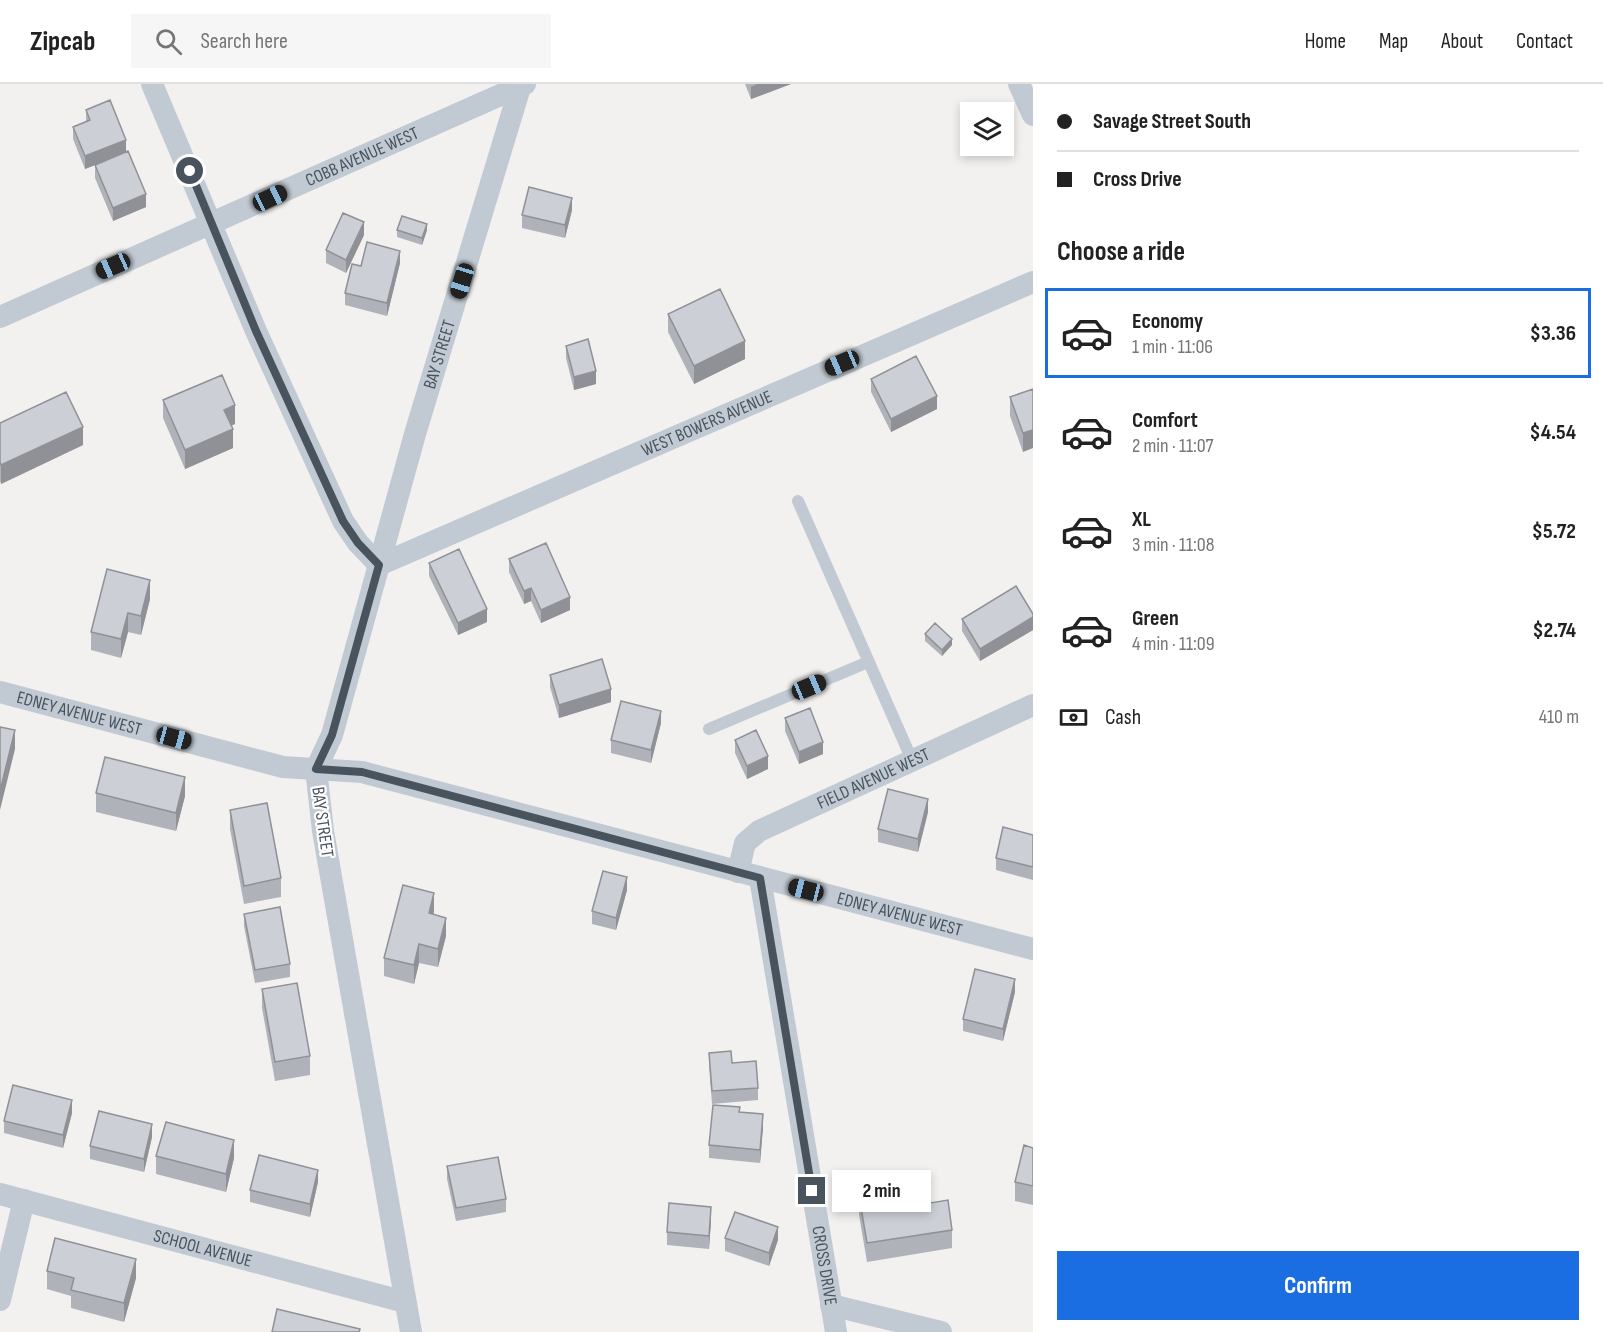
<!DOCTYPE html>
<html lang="en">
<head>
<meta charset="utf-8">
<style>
	:root { --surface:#fff; --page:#f6f6f6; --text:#222; --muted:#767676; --line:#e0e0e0; --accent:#1b6ee2 }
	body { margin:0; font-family:"Sofia Sans Condensed",sans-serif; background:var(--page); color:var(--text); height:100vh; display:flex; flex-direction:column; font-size:22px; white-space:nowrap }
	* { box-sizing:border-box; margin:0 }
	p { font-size:20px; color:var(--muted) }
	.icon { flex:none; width:33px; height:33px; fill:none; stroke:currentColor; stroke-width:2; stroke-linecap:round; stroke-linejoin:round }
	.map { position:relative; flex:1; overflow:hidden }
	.sheet { display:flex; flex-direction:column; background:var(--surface); width:570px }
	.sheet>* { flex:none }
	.hud { display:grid; align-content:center; height:132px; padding:0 24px; background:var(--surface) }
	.fabs { position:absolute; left:960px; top:18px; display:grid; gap:12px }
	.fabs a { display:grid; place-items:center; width:54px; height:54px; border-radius:0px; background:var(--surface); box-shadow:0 3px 9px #0003; font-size:30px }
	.end { position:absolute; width:27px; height:27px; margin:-14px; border:8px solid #48535e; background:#fff; box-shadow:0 0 0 3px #fff }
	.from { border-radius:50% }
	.bubble { position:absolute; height:42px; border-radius:0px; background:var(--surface); box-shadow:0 3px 9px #0003; font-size:20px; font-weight:700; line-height:42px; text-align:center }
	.car { position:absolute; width:18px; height:36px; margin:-18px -9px; border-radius:8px; box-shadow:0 0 4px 2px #0007; background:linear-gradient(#222 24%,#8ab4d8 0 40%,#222 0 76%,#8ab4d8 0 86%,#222 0) }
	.hud b { display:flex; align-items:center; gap:21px; height:57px; font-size:22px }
	.hud b+b { border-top:2px solid var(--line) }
	.hud i { width:15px; height:15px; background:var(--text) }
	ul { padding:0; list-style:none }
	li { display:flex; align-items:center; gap:18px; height:90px; margin:0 12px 9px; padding:0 12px; border:3px solid transparent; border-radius:0px }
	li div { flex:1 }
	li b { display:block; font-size:22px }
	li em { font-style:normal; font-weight:700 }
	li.current { border-color:var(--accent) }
	li>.icon { width:54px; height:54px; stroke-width:1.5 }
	h2 { padding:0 24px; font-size:27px; line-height:72px }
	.pay { display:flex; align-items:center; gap:15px; height:66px; padding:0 24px; font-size:22px }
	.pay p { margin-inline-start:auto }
	.primary-button { display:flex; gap:12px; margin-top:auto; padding:12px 24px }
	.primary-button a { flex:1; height:69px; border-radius:0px; background:var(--accent); color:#fff; font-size:24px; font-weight:700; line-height:69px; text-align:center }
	header { display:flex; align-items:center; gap:36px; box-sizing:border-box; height:84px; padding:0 30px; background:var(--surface); border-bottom:2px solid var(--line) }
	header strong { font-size:28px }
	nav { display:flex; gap:33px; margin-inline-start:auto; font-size:21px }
	.search { width:420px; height:54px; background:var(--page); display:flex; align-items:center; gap:15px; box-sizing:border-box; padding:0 21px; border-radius:0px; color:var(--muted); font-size:22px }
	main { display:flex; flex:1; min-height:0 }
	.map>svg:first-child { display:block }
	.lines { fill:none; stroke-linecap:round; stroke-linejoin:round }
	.service { stroke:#c1cad2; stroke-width:12 }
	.minor { stroke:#c1cad2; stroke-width:22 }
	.wall { fill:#afb2b8 }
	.shaded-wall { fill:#8f9196 }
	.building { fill:#cccfd6; stroke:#8f9196; stroke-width:1.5 }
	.route { stroke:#48535e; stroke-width:8 }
	.labels { text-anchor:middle; stroke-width:4.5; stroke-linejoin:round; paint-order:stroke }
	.street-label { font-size:18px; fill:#48535e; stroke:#fff }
</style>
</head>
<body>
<header>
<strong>Zipcab</strong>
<div class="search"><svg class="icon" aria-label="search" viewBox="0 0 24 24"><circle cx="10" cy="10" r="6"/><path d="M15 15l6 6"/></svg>Search here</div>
<nav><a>Home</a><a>Map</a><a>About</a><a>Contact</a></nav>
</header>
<main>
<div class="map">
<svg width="1033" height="1248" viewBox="0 0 1033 1248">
	<rect width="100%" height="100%" fill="#f3f1f0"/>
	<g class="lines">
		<path class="service" d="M798 417 912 676
			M709 645 868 578"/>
		<g class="minor">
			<path id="s1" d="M152 0 256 247 343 437 358 459 379 481 1033 198"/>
			<path d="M1019 0 1033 31"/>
			<path id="s2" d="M0 233 525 0"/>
			<path id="s3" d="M0 608 283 683 362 688 1033 865"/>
			<path id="s4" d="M738 788 745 759 759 747 1033 621"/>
			<path id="s5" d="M760 794 836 1248"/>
			<path id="s6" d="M0 1110 405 1218"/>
			<path d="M0 1216 24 1116"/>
			<path d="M831 1221 941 1248"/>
			<path id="s7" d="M411 1248 323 747 316 685 332 651 415 350 521 0"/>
		</g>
	</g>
	<path class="wall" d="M745 0H791L751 15Z
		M86 26 126 68 146 123 113 137 95 94V81L85 85 73 55V43L86 38Z
		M572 126 565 154 522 144V131Z
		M397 146H427L422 161 397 153Z
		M364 151 346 189 326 179V166Z
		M400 179 387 232 345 221V209Z
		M668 230 745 275 694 300 668 248Z
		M566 262 596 300 574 306 566 274Z
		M871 295 937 325 891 348 871 308Z
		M1033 305 1023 368 1010 332V313Z
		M163 316 235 340 231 342 233 364 185 385 163 334Z
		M0 339 83 361 1 400 0 397Z
		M509 475 570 526 541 539 531 517 524 520 509 488Z
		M429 479 487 538 458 551 429 492Z
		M150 515 141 551 128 548 121 574 91 566V548Z
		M1033 530V546L980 577 962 547V535Z
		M925 550 952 561 942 572 925 557Z
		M550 591 611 618 559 634 550 603Z
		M785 634 823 670 799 680 785 647Z
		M661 639 651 679 611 669V656Z
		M735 656 768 685 747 695 735 669Z
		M96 709 185 712 176 747 96 728Z
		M230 726 281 794V813L244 820 230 745Z
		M928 728 918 768 878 758V745Z
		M1033 751V796L996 786V774Z
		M627 806 616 846 592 840V827Z
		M434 828 433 830 446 852 438 883 419 879 414 900 384 892V874Z
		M244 830 290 880V893L255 899 244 842Z
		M262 905 310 972V991L275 997 262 924Z
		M1015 908 1003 957 963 947V935Z
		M709 969 758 1004V1016L712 1020 709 981Z
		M72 1029 63 1064 4 1049V1037Z
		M763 1043 760 1079 709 1074V1061Z
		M152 1053 144 1088 90 1075V1062Z
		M1033 1064V1121L1015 1117V1098Z
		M156 1072 234 1074 226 1108 156 1090Z
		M447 1082 506 1115V1128L456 1137 447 1095Z
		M318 1098 310 1133 250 1118V1106Z
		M859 1112 952 1146V1164L867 1178 859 1131Z
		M711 1136 709 1165 667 1161V1148Z
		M725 1154 778 1156 769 1182 725 1167Z
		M47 1187 136 1194 124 1238 71 1224V1212L47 1205Z"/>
	<path class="shaded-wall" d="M757 0H791L751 15V3Z
		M126 56V69L85 85V72Z
		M146 110V123L113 137V124Z
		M572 114V126L565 154V141Z
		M364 138V151L346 189V176Z
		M427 140V146L422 161V154Z
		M400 167V179L387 232V219Z
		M745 257V275L694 300V282Z
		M596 287V300L574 306V293Z
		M937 312V325L891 348V335Z
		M235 321V340L224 344V326Z
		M83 343V361L1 400V381Z
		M233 345V364L185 385V366Z
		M1033 346V364L1023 368V349Z
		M150 496V515L141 551V532Z
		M531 504V517L524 520V507Z
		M570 513V526L541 539V526Z
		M487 525V538L458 551V539Z
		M128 529V548L121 574V555Z
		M1033 533V546L980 577V565Z
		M952 555V561L942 572V566Z
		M611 605V618L559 634V621Z
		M661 627V639L651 679V666Z
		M15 646V665L0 726V707Z
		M823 658V670L799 680V668Z
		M768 672V685L747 695V682Z
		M185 693V712L176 747V729Z
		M928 715V728L918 768V755Z
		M627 793V806L616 846V834Z
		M434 809V828L429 848V829Z
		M446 834V852L438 883V865Z
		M419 860V879L414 900V881Z
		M1015 895V908L1003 957V945Z
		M72 1016V1029L63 1064V1051Z
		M763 1030V1043L760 1079V1066Z
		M152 1040V1053L144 1088V1075Z
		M234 1056V1074L226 1108V1090Z
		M318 1086V1098L310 1133V1120Z
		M711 1123V1136L709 1165V1152Z
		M778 1143V1156L769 1182V1169Z
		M136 1175V1194L124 1238V1219Z"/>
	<path class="building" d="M110 16 126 56 85 72 73 43 90 36 86 26Z
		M128 67 146 110 113 124 95 81Z
		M529 103 572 114 565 141 522 131Z
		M343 129 364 138 346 176 326 166Z
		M402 132 427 140 422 154 397 146Z
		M367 158 400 167 387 219 345 209 352 180 361 182Z
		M720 205 745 257 694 282 668 230Z
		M588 255 596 287 574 293 566 262Z
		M916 272 937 312 891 335 871 295Z
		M222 291 235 321 224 326 233 345 185 366 163 316Z
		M1033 305V346L1023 349 1010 313Z
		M66 308 83 343 1 381 0 378V339Z
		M546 459 570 513 541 526 531 504 524 507 509 475Z
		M459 465 487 525 458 539 429 479Z
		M107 485 150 496 141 532 128 529 121 555 91 548Z
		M1016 502 1033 530V533L980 565 962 535Z
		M935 539 952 555 942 566 925 550Z
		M602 575 611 605 559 621 550 591Z
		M621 617 661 627 651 666 611 656Z
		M810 624 823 658 799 668 785 634Z
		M0 643 15 646 0 707Z
		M756 646 768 672 747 682 735 656Z
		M105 673 185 693 176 729 96 709Z
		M888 705 928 715 918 755 878 745Z
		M267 719 281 794 244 802 230 726Z
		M1003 743 1033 751V783L996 774Z
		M603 787 627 793 616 834 592 827Z
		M403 801 434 809 429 829 446 834 438 865 419 860 414 881 384 874Z
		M280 823 290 880 255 886 244 830Z
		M975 885 1015 895 1003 945 963 935Z
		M297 899 310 972 275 978 262 905Z
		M731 967 732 979 756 977 758 1004 712 1007 709 969Z
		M13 1001 72 1016 63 1051 4 1037Z
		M713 1021 740 1023 739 1028 763 1030 760 1066 709 1061Z
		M99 1027 152 1040 144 1075 90 1062Z
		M166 1038 234 1056 226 1090 156 1072Z
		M1024 1061 1033 1064V1102L1015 1098Z
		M259 1071 318 1086 310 1120 250 1106Z
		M498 1073 506 1115 456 1124 447 1082Z
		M891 1107 894 1125 948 1116 952 1146 867 1159 859 1112Z
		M669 1119 711 1123 709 1152 667 1148Z
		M735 1128 778 1143 769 1169 725 1154Z
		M55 1154 136 1175 124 1219 71 1206 74 1194 47 1187Z
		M277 1225 360 1245 359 1248H272Z"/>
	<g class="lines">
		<path class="route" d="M190 87 256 247 343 437 358 459 379 481 332 651 316 685 362 688 760 794 812 1107"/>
	</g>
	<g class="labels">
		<g class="street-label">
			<text dy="6" stroke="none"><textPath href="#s2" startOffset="396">COBB AVENUE WEST</textPath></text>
			<text dy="6" stroke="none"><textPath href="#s7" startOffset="1004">BAY STREET</textPath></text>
			<text dy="6" stroke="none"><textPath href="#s1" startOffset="891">WEST BOWERS AVENUE</textPath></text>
			<text dy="6" stroke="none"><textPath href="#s3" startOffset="82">EDNEY AVENUE WEST</textPath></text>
			<text dy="6" stroke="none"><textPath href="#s4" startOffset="174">FIELD AVENUE WEST</textPath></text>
			<text transform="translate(323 738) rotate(82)" y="6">BAY STREET</text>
			<text dy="6" stroke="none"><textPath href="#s3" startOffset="928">EDNEY AVENUE WEST</textPath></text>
			<text dy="6" stroke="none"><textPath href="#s6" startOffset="210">SCHOOL AVENUE</textPath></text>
			<text dy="6" stroke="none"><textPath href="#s5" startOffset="393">CROSS DRIVE</textPath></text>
		</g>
	</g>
</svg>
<div class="fabs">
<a><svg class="icon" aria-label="layers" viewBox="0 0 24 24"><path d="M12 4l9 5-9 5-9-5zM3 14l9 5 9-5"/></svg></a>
</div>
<i class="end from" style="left:190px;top:87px"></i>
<i class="end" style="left:812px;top:1107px"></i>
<div class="bubble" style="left:832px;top:1086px;width:99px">2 min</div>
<i class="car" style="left:270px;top:114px;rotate:65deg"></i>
<i class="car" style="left:113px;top:182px;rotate:246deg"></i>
<i class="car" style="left:462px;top:197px;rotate:197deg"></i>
<i class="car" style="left:842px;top:279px;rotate:247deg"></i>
<i class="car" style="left:809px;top:603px;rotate:67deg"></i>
<i class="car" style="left:174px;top:654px;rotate:105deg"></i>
<i class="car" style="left:806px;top:806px;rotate:284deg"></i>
</div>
<section class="sheet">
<div class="hud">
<b><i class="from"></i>Savage Street South</b>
<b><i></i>Cross Drive</b>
</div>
<h2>Choose a ride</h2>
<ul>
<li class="current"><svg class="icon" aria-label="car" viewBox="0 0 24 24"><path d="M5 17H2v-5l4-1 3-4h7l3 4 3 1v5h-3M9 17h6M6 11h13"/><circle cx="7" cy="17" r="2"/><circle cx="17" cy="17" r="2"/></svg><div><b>Economy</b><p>1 min · 11:06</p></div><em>$3.36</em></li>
<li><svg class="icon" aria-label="car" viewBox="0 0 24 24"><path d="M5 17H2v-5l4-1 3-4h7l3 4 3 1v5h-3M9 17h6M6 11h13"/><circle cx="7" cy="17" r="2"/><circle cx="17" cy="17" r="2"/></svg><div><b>Comfort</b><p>2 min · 11:07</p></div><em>$4.54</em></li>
<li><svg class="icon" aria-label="car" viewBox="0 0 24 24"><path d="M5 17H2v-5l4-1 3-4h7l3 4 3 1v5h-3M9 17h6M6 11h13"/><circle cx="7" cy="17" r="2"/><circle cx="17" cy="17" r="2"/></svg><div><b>XL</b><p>3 min · 11:08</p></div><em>$5.72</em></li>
<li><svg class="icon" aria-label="car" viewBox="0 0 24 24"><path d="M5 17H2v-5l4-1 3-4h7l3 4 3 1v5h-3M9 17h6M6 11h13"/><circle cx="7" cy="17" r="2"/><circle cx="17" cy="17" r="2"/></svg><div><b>Green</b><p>4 min · 11:09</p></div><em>$2.74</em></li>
</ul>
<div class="pay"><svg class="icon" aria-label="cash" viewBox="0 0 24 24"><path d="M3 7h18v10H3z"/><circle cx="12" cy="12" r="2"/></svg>Cash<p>410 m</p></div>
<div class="primary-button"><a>Confirm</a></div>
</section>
</main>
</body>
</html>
